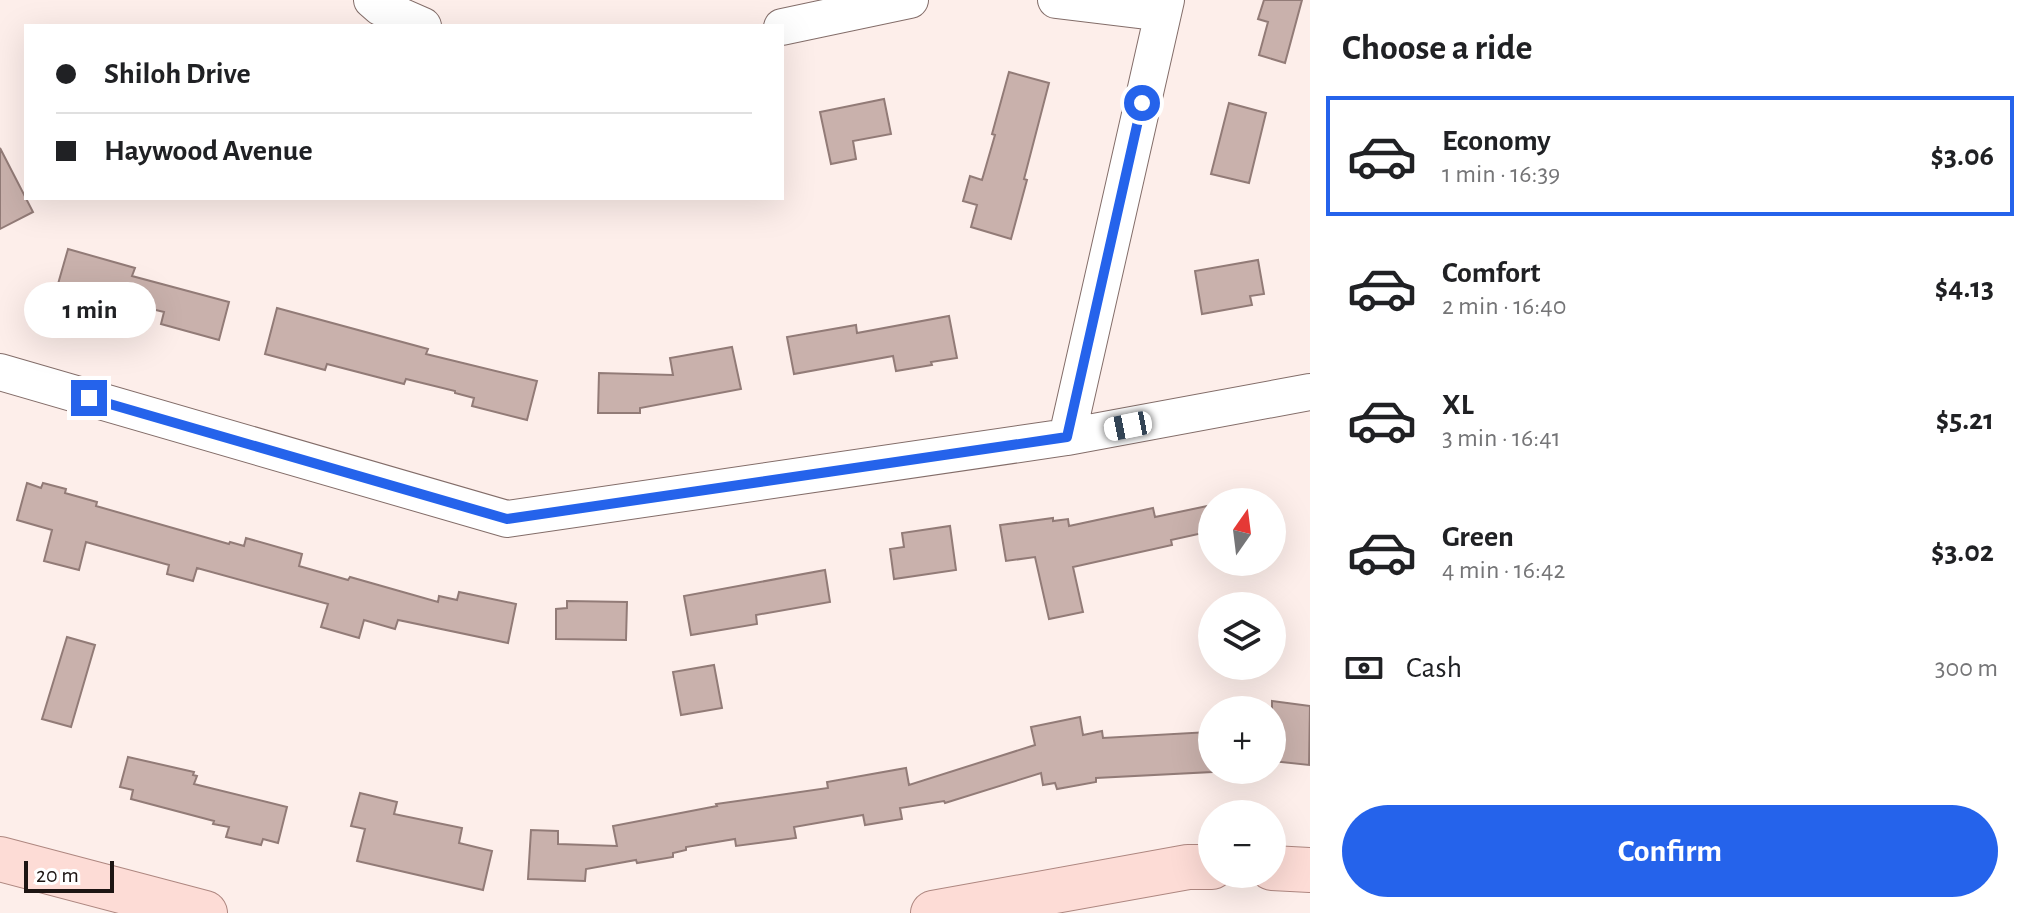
<!DOCTYPE html>
<html lang="en">
<head>
<meta charset="utf-8">
<style>
	:root { --surface:#fff; --page:#f2f2f2; --text:#202124; --muted:#757577; --line:#e0e0e0; --accent:#2563eb }
	body { margin:0; font-family:"Alegreya Sans",sans-serif; background:var(--page); color:var(--text); height:100vh; display:flex; flex-direction:column; font-size:30px; white-space:nowrap }
	* { box-sizing:border-box; margin:0 }
	p { font-size:26px; color:var(--muted) }
	.icon { flex:none; width:44px; height:44px; fill:none; stroke:currentColor; stroke-width:2; stroke-linecap:round; stroke-linejoin:round }
	.map { position:relative; flex:1; overflow:hidden }
	.sheet { display:flex; flex-direction:column; background:var(--surface); width:720px }
	.sheet>* { flex:none }
	.top-card { position:absolute; left:24px; top:24px; width:760px; height:176px; border-radius:0px; box-shadow:0 8px 32px #0002; display:grid; align-content:center; height:176px; padding:0 32px; background:var(--surface) }
	.needle { width:52px; rotate:14deg }
	.buttons { position:absolute; left:1198px; top:488px; display:grid; gap:16px }
	.buttons a { display:grid; place-items:center; width:88px; height:88px; border-radius:50%; background:var(--surface); box-shadow:0 8px 32px #0002; font-size:40px }
	.scale { position:absolute; left:24px; bottom:20px; width:90px; box-sizing:border-box; padding-left:8px; border:4px solid #1d1513; border-top:0; font-size:22px; line-height:28px; white-space:nowrap; color:#1d1513; -webkit-text-stroke:6px #fff; paint-order:stroke }
	.end { position:absolute; width:36px; height:36px; margin:-18px; border:10px solid #2563eb; background:#fff; box-shadow:0 0 0 4px #fff }
	.from { border-radius:50% }
	.bubble { position:absolute; height:56px; border-radius:28px; background:var(--surface); box-shadow:0 8px 32px #0002; font-size:26px; font-weight:600; line-height:56px; text-align:center }
	.car { position:absolute; width:24px; height:48px; margin:-24px -12px; border-radius:10px; box-shadow:0 0 6px 2px #0007; background:linear-gradient(#fff 24%,#345 0 40%,#fff 0 76%,#345 0 86%,#fff 0) }
	.top-card b { display:flex; align-items:center; gap:28px; height:76px; font-size:30px }
	.top-card b+b { border-top:2px solid var(--line) }
	.top-card i { width:20px; height:20px; background:var(--text) }
	ul { padding:0; list-style:none }
	li { display:flex; align-items:center; gap:24px; height:120px; margin:0 16px 12px; padding:0 16px; border:4px solid transparent; border-radius:0px }
	li div { flex:1 }
	li b { display:block; font-size:30px }
	li em { font-style:normal; font-weight:600 }
	li.selected { border-color:var(--accent) }
	li>.icon { width:72px; height:72px; stroke-width:1.5 }
	h2 { padding:0 32px; font-size:36px; line-height:96px }
	.pay { display:flex; align-items:center; gap:20px; height:88px; padding:0 32px; font-size:30px }
	.pay p { margin-inline-start:auto }
	.primary-button { display:flex; gap:16px; margin-top:auto; padding:16px 32px }
	.primary-button a { flex:1; height:92px; border-radius:48px; background:var(--accent); color:#fff; font-size:32px; font-weight:600; line-height:92px; text-align:center }
	main { display:flex; flex:1; min-height:0 }
	.map>svg:first-child { display:block }
	.building { fill:#c9b1ac; stroke:#927b77; stroke-width:2 }
	.lines { fill:none; stroke-linecap:round; stroke-linejoin:round }
	.minor-casing { stroke:#836d69; stroke-width:38 }
	.major-casing { stroke:#ae8780; stroke-width:46 }
	.minor { stroke:#fff; stroke-width:36 }
	.major { stroke:#fddcd6; stroke-width:44 }
	.route { stroke:#2563eb; stroke-width:10 }
</style>
</head>
<body>
<main>
<div class="map">
<svg width="1310" height="913" viewBox="0 0 1310 913">
	<rect width="100%" height="100%" fill="#fdeeea"/>
	<path class="building" d="M1264 0H1302L1285 63 1259 55 1268 22 1258 19Z
		M1009 72 1049 83 1024 179 1027 180 1011 239 971 227 977 205 963 201 970 176 982 180 995 135 992 134Z
		M884 99 891 134 853 141 856 159 831 164 820 112Z
		M1229 103 1266 113 1249 183 1211 174Z
		M0 148 33 212 0 229Z
		M68 249 135 268 132 276 229 302 219 340 161 324 164 312 115 300 114 307 83 299 86 291 58 284Z
		M1258 260 1264 294 1250 296 1252 305 1202 314 1195 271Z
		M277 308 428 349 426 354 537 381 527 420 472 406 474 398 455 393V391L406 379 404 384 327 364 325 370 265 354Z
		M949 316 957 358 931 362 932 365 896 371 893 356 794 374 787 337 856 325 857 333Z
		M732 347 741 389 640 408V413H598L599 373 673 375 670 358Z
		M27 483 41 488 43 483 66 489 65 493 97 502 96 506 229 544 230 542 244 546 246 538 302 554 299 566 348 580 350 577 438 602 439 596 457 600 459 592 516 604 508 643 398 620 395 629 364 620 359 638 321 627 328 604 197 568 193 581 167 574 169 565 86 542 79 570 44 561 52 530 17 520Z
		M1212 505V531L1171 540 1172 545 1073 567 1083 612 1049 619 1035 557 1006 561 1000 525 1053 518V521L1068 519 1069 526 1153 508 1155 517Z
		M950 526 956 570 894 579 890 549 904 547 902 533Z
		M825 570 830 602 756 615 757 624 691 635 684 596Z
		M567 601 627 602 626 640 556 639V609L567 608Z
		M67 637 95 645 71 727 42 719Z
		M714 665 722 708 681 715 673 672Z
		M1272 701 1310 706 1309 765 1272 761Z
		M1080 717 1083 735 1102 731 1103 738 1209 732 1212 772 1096 778V782L1057 789 1055 783 1043 785 1041 773 945 803 944 801 900 808 902 819 865 825 863 815 794 827 796 838 736 846 735 839 686 847V850L673 853V857L637 863 636 860 586 869 585 881 528 879 531 830 558 831V844L617 846 613 826 717 806 716 804 828 788 827 782 906 768 909 785 1035 745 1031 727Z
		M128 757 194 772 193 775 197 776 194 784 287 807 278 843 263 839 261 845 226 837 229 827 213 824 214 821 131 799 133 790 120 787Z
		M360 793 397 802 394 814 462 828 459 843 492 851 483 890 357 861 365 829 351 826Z"/>
	<g class="lines">
		<g class="minor-casing">
			<path id="minor" d="M372 0 380 7 423 26
				M1056 0 1163 13
				M782 27 910 0
				M0 372 507 519 1067 437 1310 392
				M1067 437 1166 0"/>
		</g>
		<g class="major-casing">
			<path id="major" d="M0 859 205 913
				M1272 868 1310 870
				M933 913 1188 867H1212"/>
		</g>
		<use href="#minor" class="minor"/>
		<use href="#major" class="major"/>
	</g>
	<g class="lines">
		<path class="route" d="M89 398 507 519 1067 437 1142 103"/>
	</g>
</svg>
<div class="buttons">
<a><svg class="needle" viewBox="-14 -14 28 28"><path d="M0-13l5 13h-10z" fill="#e53935"/><path d="M0 13l5-13h-10z" fill="#757577"/></svg></a>
<a><svg class="icon" aria-label="layers" viewBox="0 0 24 24"><path d="M12 4l9 5-9 5-9-5zM3 14l9 5 9-5"/></svg></a>
<a>+</a>
<a>−</a>
</div>
<div class="scale">20 m</div>
<i class="end from" style="left:1142px;top:103px"></i>
<i class="end" style="left:89px;top:398px"></i>
<div class="bubble" style="left:24px;top:282px;width:132px">1 min</div>
<i class="car" style="left:1128px;top:426px;rotate:259deg"></i>
<div class="top-card">
<b><i class="from"></i>Shiloh Drive</b>
<b><i></i>Haywood Avenue</b>
</div>
</div>
<section class="sheet">
<h2>Choose a ride</h2>
<ul>
<li class="selected"><svg class="icon" aria-label="car" viewBox="0 0 24 24"><path d="M5 17H2v-5l4-1 3-4h7l3 4 3 1v5h-3M9 17h6M6 11h13"/><circle cx="7" cy="17" r="2"/><circle cx="17" cy="17" r="2"/></svg><div><b>Economy</b><p>1 min · 16:39</p></div><em>$3.06</em></li>
<li><svg class="icon" aria-label="car" viewBox="0 0 24 24"><path d="M5 17H2v-5l4-1 3-4h7l3 4 3 1v5h-3M9 17h6M6 11h13"/><circle cx="7" cy="17" r="2"/><circle cx="17" cy="17" r="2"/></svg><div><b>Comfort</b><p>2 min · 16:40</p></div><em>$4.13</em></li>
<li><svg class="icon" aria-label="car" viewBox="0 0 24 24"><path d="M5 17H2v-5l4-1 3-4h7l3 4 3 1v5h-3M9 17h6M6 11h13"/><circle cx="7" cy="17" r="2"/><circle cx="17" cy="17" r="2"/></svg><div><b>XL</b><p>3 min · 16:41</p></div><em>$5.21</em></li>
<li><svg class="icon" aria-label="car" viewBox="0 0 24 24"><path d="M5 17H2v-5l4-1 3-4h7l3 4 3 1v5h-3M9 17h6M6 11h13"/><circle cx="7" cy="17" r="2"/><circle cx="17" cy="17" r="2"/></svg><div><b>Green</b><p>4 min · 16:42</p></div><em>$3.02</em></li>
</ul>
<div class="pay"><svg class="icon" aria-label="cash" viewBox="0 0 24 24"><path d="M3 7h18v10H3z"/><circle cx="12" cy="12" r="2"/></svg>Cash<p>300 m</p></div>
<div class="primary-button"><a>Confirm</a></div>
</section>
</main>
</body>
</html>
